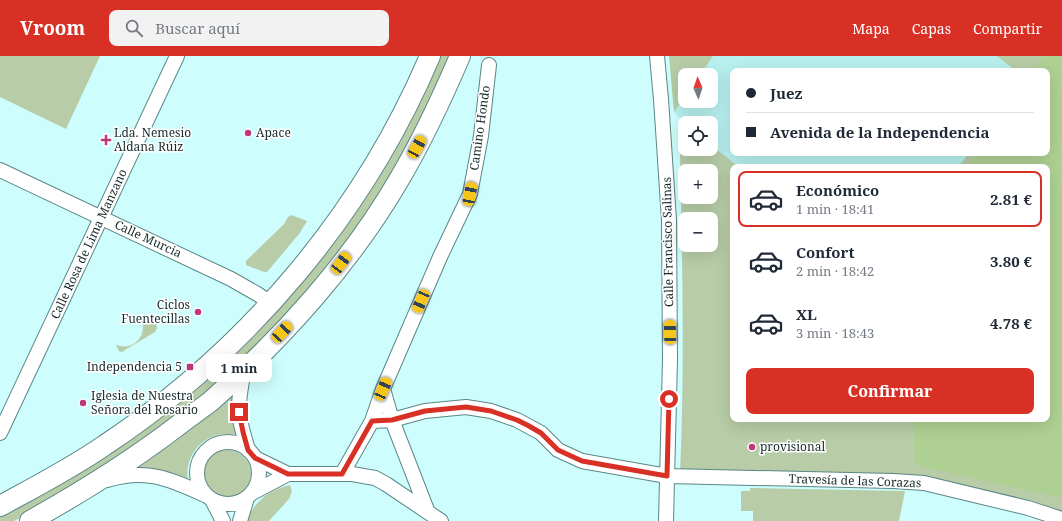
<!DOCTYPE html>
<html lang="es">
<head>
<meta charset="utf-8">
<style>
	:root { --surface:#fff; --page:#f2f2f3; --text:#1f2937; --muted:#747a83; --line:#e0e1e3; --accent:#d93025 }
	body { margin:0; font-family:"Noto Serif",serif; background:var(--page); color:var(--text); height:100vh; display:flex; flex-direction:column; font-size:15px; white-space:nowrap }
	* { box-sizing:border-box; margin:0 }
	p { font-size:13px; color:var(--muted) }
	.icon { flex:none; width:22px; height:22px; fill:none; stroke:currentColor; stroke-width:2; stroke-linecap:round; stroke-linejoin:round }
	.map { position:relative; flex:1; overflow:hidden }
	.details { position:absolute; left:730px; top:108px; width:320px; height:258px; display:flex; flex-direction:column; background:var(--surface); border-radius:8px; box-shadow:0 4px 16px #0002 }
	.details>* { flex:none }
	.guide { position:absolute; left:730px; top:12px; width:320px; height:88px; border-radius:8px; box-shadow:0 4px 16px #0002; display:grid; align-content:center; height:88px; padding:0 16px; background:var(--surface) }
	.needle { width:26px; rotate:358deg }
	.tools { position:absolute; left:678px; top:12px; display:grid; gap:8px }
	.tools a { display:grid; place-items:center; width:40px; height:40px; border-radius:8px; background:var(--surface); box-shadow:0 4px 16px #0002; font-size:20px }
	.end { position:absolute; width:18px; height:18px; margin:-9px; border:5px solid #d93025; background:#fff; box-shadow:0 0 0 2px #fff }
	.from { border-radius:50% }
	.bubble { position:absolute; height:28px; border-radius:8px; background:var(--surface); box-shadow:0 4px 16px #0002; font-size:13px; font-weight:700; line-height:28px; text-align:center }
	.car { position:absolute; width:12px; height:24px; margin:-12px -6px; border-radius:5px; box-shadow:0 0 3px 1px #0007; background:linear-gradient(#f5c518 24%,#345 0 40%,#f5c518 0 76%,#345 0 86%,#f5c518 0) }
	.guide b { display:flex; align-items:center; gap:14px; height:38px; font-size:15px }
	.guide b+b { border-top:1px solid var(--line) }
	.guide i { width:10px; height:10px; background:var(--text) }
	ul { padding:7px 0 0; list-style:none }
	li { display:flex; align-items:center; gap:12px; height:56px; margin:0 8px 6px; padding:0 8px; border:2px solid transparent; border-radius:8px }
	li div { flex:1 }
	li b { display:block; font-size:15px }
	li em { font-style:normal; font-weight:700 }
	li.current { border-color:var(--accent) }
	li>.icon { width:36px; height:36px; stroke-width:1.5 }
	.primary-button { display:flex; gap:8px; margin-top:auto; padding:8px 16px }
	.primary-button a { flex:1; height:46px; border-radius:8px; background:var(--accent); color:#fff; font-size:16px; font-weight:700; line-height:46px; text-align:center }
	header { display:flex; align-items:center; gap:24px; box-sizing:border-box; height:56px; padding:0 20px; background:var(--accent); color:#fff }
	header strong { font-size:19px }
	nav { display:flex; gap:22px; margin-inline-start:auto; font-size:14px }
	.search { width:280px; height:36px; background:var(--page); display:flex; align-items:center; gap:10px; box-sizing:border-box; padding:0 14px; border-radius:8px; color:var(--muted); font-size:15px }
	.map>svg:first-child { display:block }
	.built { fill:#b7f0ef; fill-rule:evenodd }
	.green { fill:#b7cca7; fill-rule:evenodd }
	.forest { fill:#afd093 }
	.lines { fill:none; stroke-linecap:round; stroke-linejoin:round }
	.minor-casing { stroke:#5a8786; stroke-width:16 }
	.secondary-casing { stroke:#5a8786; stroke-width:22 }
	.minor { stroke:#fff; stroke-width:14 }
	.secondary { stroke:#fff; stroke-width:20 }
	.route { stroke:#d93025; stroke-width:5 }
	.poi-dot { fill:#bd387a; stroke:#fff; stroke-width:1.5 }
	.labels { text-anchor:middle; stroke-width:3; stroke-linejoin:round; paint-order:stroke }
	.street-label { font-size:12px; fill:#182a2a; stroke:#fff }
	.poi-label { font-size:12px; fill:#182a2a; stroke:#fff; text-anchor:start }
</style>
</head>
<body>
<header>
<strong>Vroom</strong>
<div class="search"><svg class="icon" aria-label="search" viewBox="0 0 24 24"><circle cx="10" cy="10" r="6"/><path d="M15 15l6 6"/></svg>Buscar aquí</div>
<nav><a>Mapa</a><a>Capas</a><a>Compartir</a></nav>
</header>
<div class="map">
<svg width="1062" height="465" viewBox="0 0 1062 465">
	<rect width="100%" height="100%" fill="#cdfdfc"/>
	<path class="built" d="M705 0H1062L1047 15H733V97H1010L998 111H733L711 163H685L680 92 685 85V93H711V67H685L674 56 685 36V45H711V19H695ZM685 115H711V141H685Z"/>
	<path class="green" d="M0 0H100L66 73 0 41Z
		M439 0H451L400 105 366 160 331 208 269 279 227 319 167 370 54 443 14 465H0V461L35 441 138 377 177 349 209 321 259 274Z
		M669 0H713L700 19H685V40L674 56Z
		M997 0H1062V457L946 426 680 418C685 309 682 200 680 92L685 85V93H711V89L739 111H733V363H1047V111H958L969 97H1047V15H1016ZM685 115H711V141H685ZM685 163H711V189H685Z
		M291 159 307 165 299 178 267 216H264L246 209V205L284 168 288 161Z
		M142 261 156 268 157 272 155 276 125 294 122 296 119 295 116 289C120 290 125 291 129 290 141 287 147 272 140 262Z
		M233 336 232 359 235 378C231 378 227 378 222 378 200 381 184 402 188 424 167 416 157 412 135 412Z
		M203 418a24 24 0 1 1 48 0a24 24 0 1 1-48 0Z
		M290 429 292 435 289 443 269 465H246C255 445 269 434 290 429Z
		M750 432 905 435 899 465H753V455H741V435H750Z"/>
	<path class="forest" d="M1043 0H1062V442L915 409 913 363H1047V111H968L977 97H1047V15H1033Z"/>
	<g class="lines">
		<g class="minor-casing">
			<path id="minor" d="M657 0 661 43 669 164 670 303 666 465
				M0 114 231 223 259 239 271 248
				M244 313C242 327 238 342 239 357 240 369 245 382 248 394
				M383 333 392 364 427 454
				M372 365 392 364 425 355 466 351 491 355 517 364 541 377 558 394 582 405 667 420 893 425 924 427 1028 452 1062 463
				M0 377 177 0
				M197 417a31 31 0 1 1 62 0a31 31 0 1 1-62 0Z
				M255 402 288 418H352L375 422 386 428 441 465
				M342 418 372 365 383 333 440 201 470 138 481 80 489 9
				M107 424C148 412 170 423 207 440
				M252 437 288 418
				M212 444 223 465
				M240 465 247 442"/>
		</g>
		<g class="secondary-casing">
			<path id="secondary" d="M0 450C35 431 72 412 105 389 248 294 363 158 430 0
				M30 465C82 436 132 405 180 368 190 360 201 353 211 345 283 282 352 205 400 122 423 83 442 42 460 0"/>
		</g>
		<use href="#minor" class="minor"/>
		<use href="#secondary" class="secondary"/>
	</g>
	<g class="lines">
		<path class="route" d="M239 356 243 376 248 394 255 402 288 418H342L372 365 392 364 425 355 466 351 491 355 517 364 529 370 541 377 558 394 582 405 667 420 669 343"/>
	</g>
	<g class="poi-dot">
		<circle cx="248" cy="77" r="4"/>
		<path d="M104 78h4v4h4v4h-4v4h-4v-4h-4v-4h4z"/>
		<circle cx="198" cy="256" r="4"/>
		<rect x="186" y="307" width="8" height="8" rx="2"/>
		<circle cx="83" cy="347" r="4"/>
		<circle cx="752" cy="391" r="4"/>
	</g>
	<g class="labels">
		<g class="street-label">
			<text transform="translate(480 72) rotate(-82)" y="4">Camino Hondo</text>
			<text transform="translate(148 183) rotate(25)" y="4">Calle Murcia</text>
			<text transform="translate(668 186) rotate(-91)" y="4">Calle Francisco Salinas</text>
			<text transform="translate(89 188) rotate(-65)" y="4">Calle Rosa de Lima Manzano</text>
			<text transform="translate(855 425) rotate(2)" y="4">Travesía de las Corazas</text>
		</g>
		<g class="poi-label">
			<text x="114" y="81">Lda. Nemesio<tspan x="114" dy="14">Aldana Rúiz</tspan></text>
			<text x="256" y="81">Apace</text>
			<text x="190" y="253" text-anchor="end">Ciclos<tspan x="190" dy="14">Fuentecillas</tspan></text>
			<text x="182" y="315" text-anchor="end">Independencia 5</text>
			<text x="91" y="344">Iglesia de Nuestra<tspan x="91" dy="14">Señora del Rosario</tspan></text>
			<text x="760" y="395">provisional</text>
		</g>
	</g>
</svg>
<div class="tools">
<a><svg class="needle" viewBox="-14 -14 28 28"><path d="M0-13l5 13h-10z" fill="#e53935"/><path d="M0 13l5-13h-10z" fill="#747a83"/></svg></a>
<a><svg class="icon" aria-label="locate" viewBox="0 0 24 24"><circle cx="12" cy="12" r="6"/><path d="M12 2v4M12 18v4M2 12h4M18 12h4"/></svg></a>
<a>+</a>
<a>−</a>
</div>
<i class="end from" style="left:669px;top:343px"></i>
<i class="end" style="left:239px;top:356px"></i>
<div class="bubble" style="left:206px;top:298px;width:66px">1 min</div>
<i class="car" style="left:417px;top:91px;rotate:29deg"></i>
<i class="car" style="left:470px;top:138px;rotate:11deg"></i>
<i class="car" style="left:341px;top:207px;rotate:37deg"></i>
<i class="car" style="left:421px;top:245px;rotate:203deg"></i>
<i class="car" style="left:282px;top:276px;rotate:43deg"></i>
<i class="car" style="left:670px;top:276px;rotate:359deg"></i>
<i class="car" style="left:383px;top:333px;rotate:23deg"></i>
<div class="guide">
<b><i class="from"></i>Juez</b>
<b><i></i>Avenida de la Independencia</b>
</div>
<section class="details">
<ul>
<li class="current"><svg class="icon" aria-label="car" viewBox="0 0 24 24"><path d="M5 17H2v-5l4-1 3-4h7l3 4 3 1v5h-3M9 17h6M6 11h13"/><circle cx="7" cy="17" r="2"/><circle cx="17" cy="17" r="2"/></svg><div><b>Económico</b><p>1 min · 18:41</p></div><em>2.81 €</em></li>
<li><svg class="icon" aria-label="car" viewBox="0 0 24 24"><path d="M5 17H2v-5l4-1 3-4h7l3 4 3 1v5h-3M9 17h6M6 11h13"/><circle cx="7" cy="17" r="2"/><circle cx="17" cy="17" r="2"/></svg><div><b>Confort</b><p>2 min · 18:42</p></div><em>3.80 €</em></li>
<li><svg class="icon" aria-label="car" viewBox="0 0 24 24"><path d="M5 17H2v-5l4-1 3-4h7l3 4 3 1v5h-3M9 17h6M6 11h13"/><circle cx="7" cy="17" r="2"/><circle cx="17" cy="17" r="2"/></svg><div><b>XL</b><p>3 min · 18:43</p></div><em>4.78 €</em></li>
</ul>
<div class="primary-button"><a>Confirmar</a></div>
</section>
</div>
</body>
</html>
